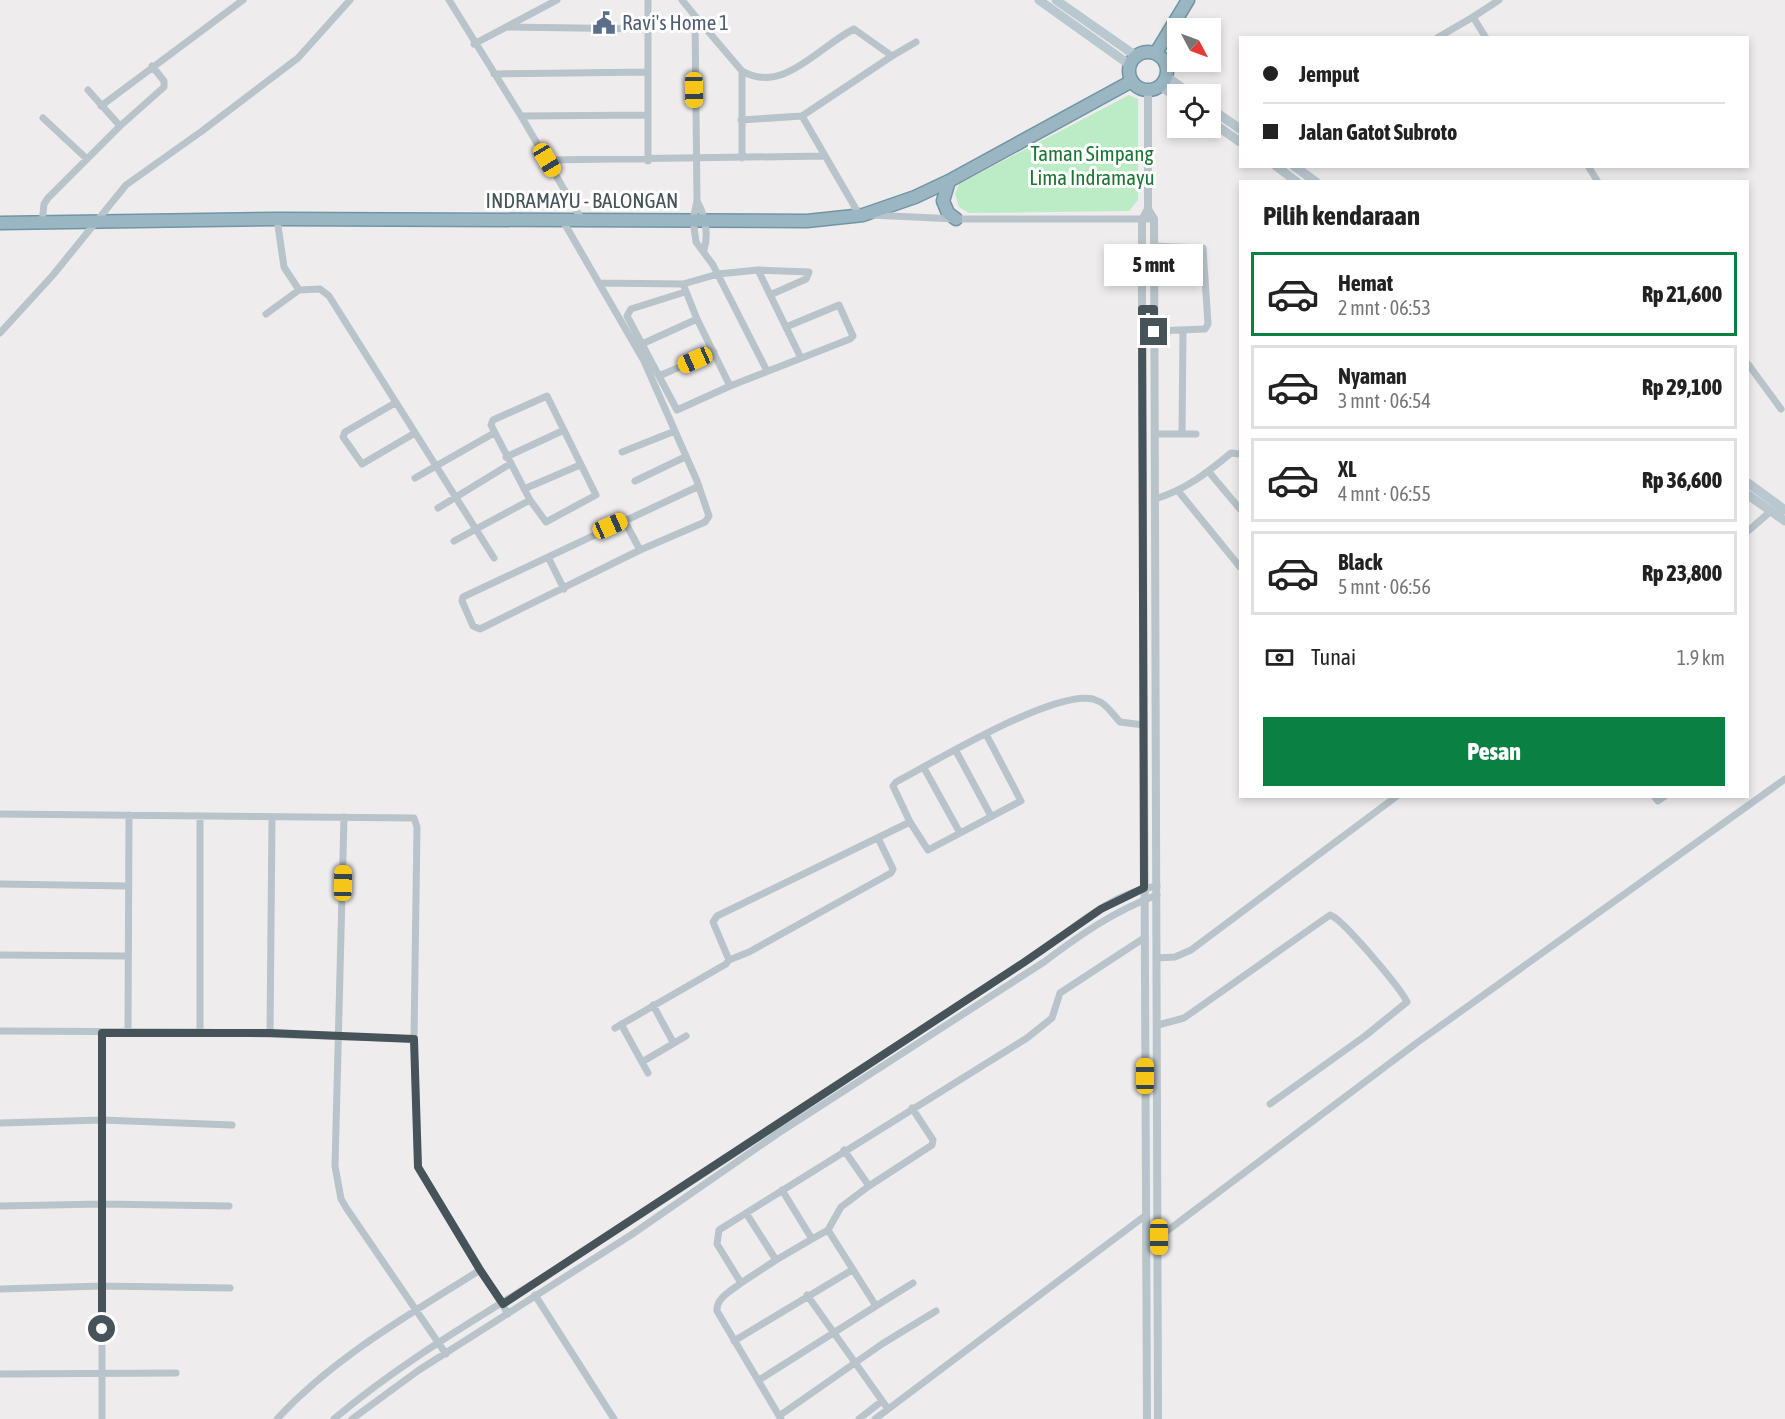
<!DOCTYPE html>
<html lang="id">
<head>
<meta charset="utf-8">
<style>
	:root { --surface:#fff; --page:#f2f2f2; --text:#222; --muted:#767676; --line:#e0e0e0; --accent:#0b8043 }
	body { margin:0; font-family:"Asap Condensed",sans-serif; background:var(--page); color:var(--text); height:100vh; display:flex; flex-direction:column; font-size:22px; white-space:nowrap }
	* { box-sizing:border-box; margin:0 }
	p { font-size:20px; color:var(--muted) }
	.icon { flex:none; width:33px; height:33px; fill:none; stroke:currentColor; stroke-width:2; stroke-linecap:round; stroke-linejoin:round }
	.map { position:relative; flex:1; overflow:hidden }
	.panel { position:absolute; left:1239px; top:180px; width:510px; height:618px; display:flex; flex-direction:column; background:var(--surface); border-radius:0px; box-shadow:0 3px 9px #0003 }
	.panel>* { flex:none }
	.guide { position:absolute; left:1239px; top:36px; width:510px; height:132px; border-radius:0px; box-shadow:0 3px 9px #0003; display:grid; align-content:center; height:132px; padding:0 24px; background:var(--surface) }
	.needle { width:39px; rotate:131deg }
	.fabs { position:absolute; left:1167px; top:18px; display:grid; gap:12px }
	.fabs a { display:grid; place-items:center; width:54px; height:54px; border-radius:0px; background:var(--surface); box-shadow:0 3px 9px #0003; font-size:30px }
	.end { position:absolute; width:27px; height:27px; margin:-14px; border:8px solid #465459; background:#fff; box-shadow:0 0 0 3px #fff }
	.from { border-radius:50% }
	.bubble { position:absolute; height:42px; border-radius:0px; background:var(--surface); box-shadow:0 3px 9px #0003; font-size:20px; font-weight:800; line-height:42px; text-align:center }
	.car { position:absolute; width:18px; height:36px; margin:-18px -9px; border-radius:8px; box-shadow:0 0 4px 2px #0007; background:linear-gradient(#f5c518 24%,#345 0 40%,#f5c518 0 76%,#345 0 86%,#f5c518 0) }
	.guide b { display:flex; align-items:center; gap:21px; height:57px; font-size:22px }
	.guide b+b { border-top:2px solid var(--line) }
	.guide i { width:15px; height:15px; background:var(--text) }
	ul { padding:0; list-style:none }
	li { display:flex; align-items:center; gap:18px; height:84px; margin:0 12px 9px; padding:0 12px; border:3px solid var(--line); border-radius:0px }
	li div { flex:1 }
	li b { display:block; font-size:22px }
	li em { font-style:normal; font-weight:800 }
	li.current { border-color:var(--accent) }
	li>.icon { width:54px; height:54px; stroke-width:1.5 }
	h2 { padding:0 24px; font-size:27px; line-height:72px }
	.pay { display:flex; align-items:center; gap:15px; height:66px; padding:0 24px; font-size:22px }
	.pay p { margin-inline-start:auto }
	.primary-button { display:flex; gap:12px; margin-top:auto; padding:12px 24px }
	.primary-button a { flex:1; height:69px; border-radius:0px; background:var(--accent); color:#fff; font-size:24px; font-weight:800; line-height:69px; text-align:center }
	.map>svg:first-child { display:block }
	.green { fill:#bcecc5 }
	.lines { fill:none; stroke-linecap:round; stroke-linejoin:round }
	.trunk-casing { stroke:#7195a5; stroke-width:15 }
	.minor { stroke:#b8c4c9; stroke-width:7 }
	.tertiary { stroke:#b8c4c9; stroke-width:8 }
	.secondary { stroke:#b9c7ce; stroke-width:9 }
	.trunk { stroke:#9ab6c2; stroke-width:12 }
	.route { stroke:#465459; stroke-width:8 }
	.labels { text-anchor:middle; stroke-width:6; stroke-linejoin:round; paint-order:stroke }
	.service-label { font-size:21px; fill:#4e5e75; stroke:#fff; text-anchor:start }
	.park-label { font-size:21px; fill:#1b7636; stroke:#fff }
	.street-label { font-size:21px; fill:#465459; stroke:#fff }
</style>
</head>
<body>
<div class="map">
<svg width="1785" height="1419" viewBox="0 0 1785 1419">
	<rect width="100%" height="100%" fill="#efeced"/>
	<path class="green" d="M1129 95 1138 99V200L1129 211 969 213 959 207 955 194 959 184Z"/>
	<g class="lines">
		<g class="trunk-casing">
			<path id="trunk" d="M1129 71a19 19 0 1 1 38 0a19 19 0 1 1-38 0Z
				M1156 53 1188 0
				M949 181 943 201 948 213 956 219
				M0 223 277 219 807 221 863 215 915 197 949 181 1132 81"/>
		</g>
		<path class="minor" d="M449 0 521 116 648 115
			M648 0V161
			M682 0 695 16 697 201 693 220 696 242 713 265 767 371
			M695 16 742 71C783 95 819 46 854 29L892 56 916 42
			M1473 17 1499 0
			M506 27 647 29
			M1437 38 1473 17 1486 38
			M474 44 557 0
			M742 71V158
			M494 74 648 72
			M88 90 120 126
			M101 106 243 0
			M521 116 582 220
			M802 116 860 216
			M43 118 87 159
			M741 120 802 116 892 56
			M547 160 824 156
			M1588 166 1598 182
			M697 201C705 215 709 234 704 250
			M871 215 956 219H1154
			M277 219 284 267 299 290
			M563 221 644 361 697 481 709 516 705 522 640 550 480 629 473 626 462 601 463 597 699 486
			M42 223 44 204 48 198 120 126 164 87V81L152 66
			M1154 246 1203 248 1208 324 1205 329 1154 331
			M758 270 809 272 806 279 770 295
			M599 283 683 284
			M685 292 631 309 627 316 677 410 730 386
			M266 314 299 290 320 289 329 296 494 558
			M786 327 839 305 853 336 850 339 730 386 697 319 683 284 718 274 758 270 801 358
			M0 333 53 275 126 185 202 131 298 58 350 0
			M642 344 697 319
			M1748 364 1781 409
			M659 376 714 352
			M547 396 596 495 546 522 530 500 491 425 493 420Z
			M395 403 345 432 343 437 362 464 415 433
			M1155 434H1196
			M1182 434 1183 331
			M622 452 675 431
			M506 457 562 431
			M1209 472 1240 509
			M415 478 494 433
			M635 481 685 457
			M524 489 580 465
			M1179 492 1240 567
			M1155 499C1185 490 1207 473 1231 453L1240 454
			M438 508 510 464
			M624 520 640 550
			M1748 531 1771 511
			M454 541 530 500
			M548 557 564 589
			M956 751 991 816
			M924 768 960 833
			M1654 796 1658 801 1665 796
			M0 814 414 818 417 827 414 1039 418 1167 508 1314
			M344 817 335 1166 341 1199 347 1209 446 1354
			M910 822 928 850 1021 801 987 736
			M0 884 128 886
			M0 955 127 956
			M1157 958 1175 957 1191 950 1397 796
			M729 960 749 952 891 873 893 869 878 838
			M653 1005 673 1042
			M621 1024 648 1073
			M1158 1025 1184 1018 1330 915C1342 918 1401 989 1407 1002L1365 1036 1270 1104
			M615 1028 726 964 729 960 713 922 717 916 910 822 893 786 896 782C936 761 1053 690 1093 699 1107 703 1111 713 1120 722L1144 725
			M0 1031 200 1032 414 1039
			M128 1031 129 815
			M200 1032V816
			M270 1033 272 817
			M642 1062 686 1036
			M0 1123 102 1120 232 1125
			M844 1150 869 1186 932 1145 933 1140 912 1108
			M782 1190 812 1239 828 1230 841 1207 869 1186
			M0 1206 102 1204 229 1206
			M746 1213 776 1260 812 1239
			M1159 1237 1418 1042 1785 779
			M741 1283 776 1260
			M0 1289 103 1286 230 1288
			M535 1295 614 1419
			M807 1295 888 1409
			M876 1306 913 1283
			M734 1341 852 1270
			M0 1374 176 1373
			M759 1380 876 1306 828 1230
			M779 1416 882 1344 936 1311
			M102 1419V1033
			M277 1419C334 1357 409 1315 480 1270
			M334 1419C408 1356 494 1309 575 1257 732 1157 887 1052 1043 950 1077 925 1114 892 1157 886
			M352 1419 419 1370 631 1235 777 1134 1044 962C1080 935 1114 911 1157 895
			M781 1419 717 1311C716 1298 731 1291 741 1283L717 1244 719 1230 1027 1038 1052 1018 1060 993 1144 938
			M859 1419 882 1401
			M875 1419 1146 1215"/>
		<path class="tertiary" d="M1148 209 1154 219 1158 1419
			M1147 1419 1142 309V220L1148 209V91"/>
		<path class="secondary" d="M1039 0 1130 65
			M1056 0 1136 56
			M1167 77 1191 94
			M1160 86 1178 98
			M1210 108 1240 129
			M1210 121 1240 142
			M1276 166 1297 182
			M1294 166 1316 182
			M1748 483 1785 510
			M1748 495 1785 521"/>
		<use href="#trunk" class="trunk"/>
	</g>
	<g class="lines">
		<path class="route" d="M102 1329V1033H270L414 1039 418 1167 480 1270 503 1304 1023 963 1101 909 1144 888 1142 309H1154V332"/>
	</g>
	<defs>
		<g id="civic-bare" transform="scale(1.8)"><path d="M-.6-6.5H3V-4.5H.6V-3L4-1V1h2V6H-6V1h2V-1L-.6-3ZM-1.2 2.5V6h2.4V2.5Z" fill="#5c6f8a" stroke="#fff" stroke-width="2.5" paint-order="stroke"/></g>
	</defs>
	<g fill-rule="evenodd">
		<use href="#civic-bare" x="604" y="23"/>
	</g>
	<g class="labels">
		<g class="service-label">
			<text x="622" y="30">Ravi's Home 1</text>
		</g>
		<g class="park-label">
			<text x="1092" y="161">Taman Simpang<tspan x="1092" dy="24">Lima Indramayu</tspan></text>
		</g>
		<g class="street-label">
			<text x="582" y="208">INDRAMAYU - BALONGAN</text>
		</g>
	</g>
</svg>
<div class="fabs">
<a><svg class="needle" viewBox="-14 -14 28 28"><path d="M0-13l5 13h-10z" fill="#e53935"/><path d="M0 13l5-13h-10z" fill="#767676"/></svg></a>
<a><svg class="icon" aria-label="locate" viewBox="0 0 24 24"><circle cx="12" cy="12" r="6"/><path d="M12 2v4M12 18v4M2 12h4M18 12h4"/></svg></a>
</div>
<i class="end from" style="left:102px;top:1329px"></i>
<i class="end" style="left:1154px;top:332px"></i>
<div class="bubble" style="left:1104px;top:244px;width:99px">5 mnt</div>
<i class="car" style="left:694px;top:90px;rotate:179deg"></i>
<i class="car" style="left:547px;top:160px;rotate:149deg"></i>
<i class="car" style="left:695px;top:360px;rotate:246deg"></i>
<i class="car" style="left:610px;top:526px;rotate:66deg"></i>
<i class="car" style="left:343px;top:883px;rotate:1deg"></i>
<i class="car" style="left:1145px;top:1076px;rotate:0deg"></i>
<i class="car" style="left:1159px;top:1237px;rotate:180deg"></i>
<div class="guide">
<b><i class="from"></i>Jemput</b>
<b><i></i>Jalan Gatot Subroto</b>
</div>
<section class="panel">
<h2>Pilih kendaraan</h2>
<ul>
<li class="current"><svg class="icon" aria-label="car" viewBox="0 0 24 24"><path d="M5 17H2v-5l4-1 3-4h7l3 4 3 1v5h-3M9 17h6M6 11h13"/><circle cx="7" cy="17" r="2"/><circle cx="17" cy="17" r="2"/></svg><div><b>Hemat</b><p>2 mnt · 06:53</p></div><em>Rp 21,600</em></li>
<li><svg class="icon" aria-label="car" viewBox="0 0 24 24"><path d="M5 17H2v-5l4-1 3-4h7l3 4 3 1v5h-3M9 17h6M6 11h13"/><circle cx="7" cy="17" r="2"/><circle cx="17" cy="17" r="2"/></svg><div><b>Nyaman</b><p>3 mnt · 06:54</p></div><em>Rp 29,100</em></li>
<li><svg class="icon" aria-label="car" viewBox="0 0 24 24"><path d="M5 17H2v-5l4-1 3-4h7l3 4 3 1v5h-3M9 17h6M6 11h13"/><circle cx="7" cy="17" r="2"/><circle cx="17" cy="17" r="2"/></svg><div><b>XL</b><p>4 mnt · 06:55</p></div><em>Rp 36,600</em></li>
<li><svg class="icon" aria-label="car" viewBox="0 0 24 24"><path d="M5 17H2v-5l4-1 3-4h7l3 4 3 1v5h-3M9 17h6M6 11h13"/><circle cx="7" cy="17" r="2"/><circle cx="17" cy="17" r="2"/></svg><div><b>Black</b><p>5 mnt · 06:56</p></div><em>Rp 23,800</em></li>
</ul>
<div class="pay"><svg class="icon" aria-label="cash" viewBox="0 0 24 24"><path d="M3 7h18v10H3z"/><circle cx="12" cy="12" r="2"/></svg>Tunai<p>1.9 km</p></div>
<div class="primary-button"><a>Pesan</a></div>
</section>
</div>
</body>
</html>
